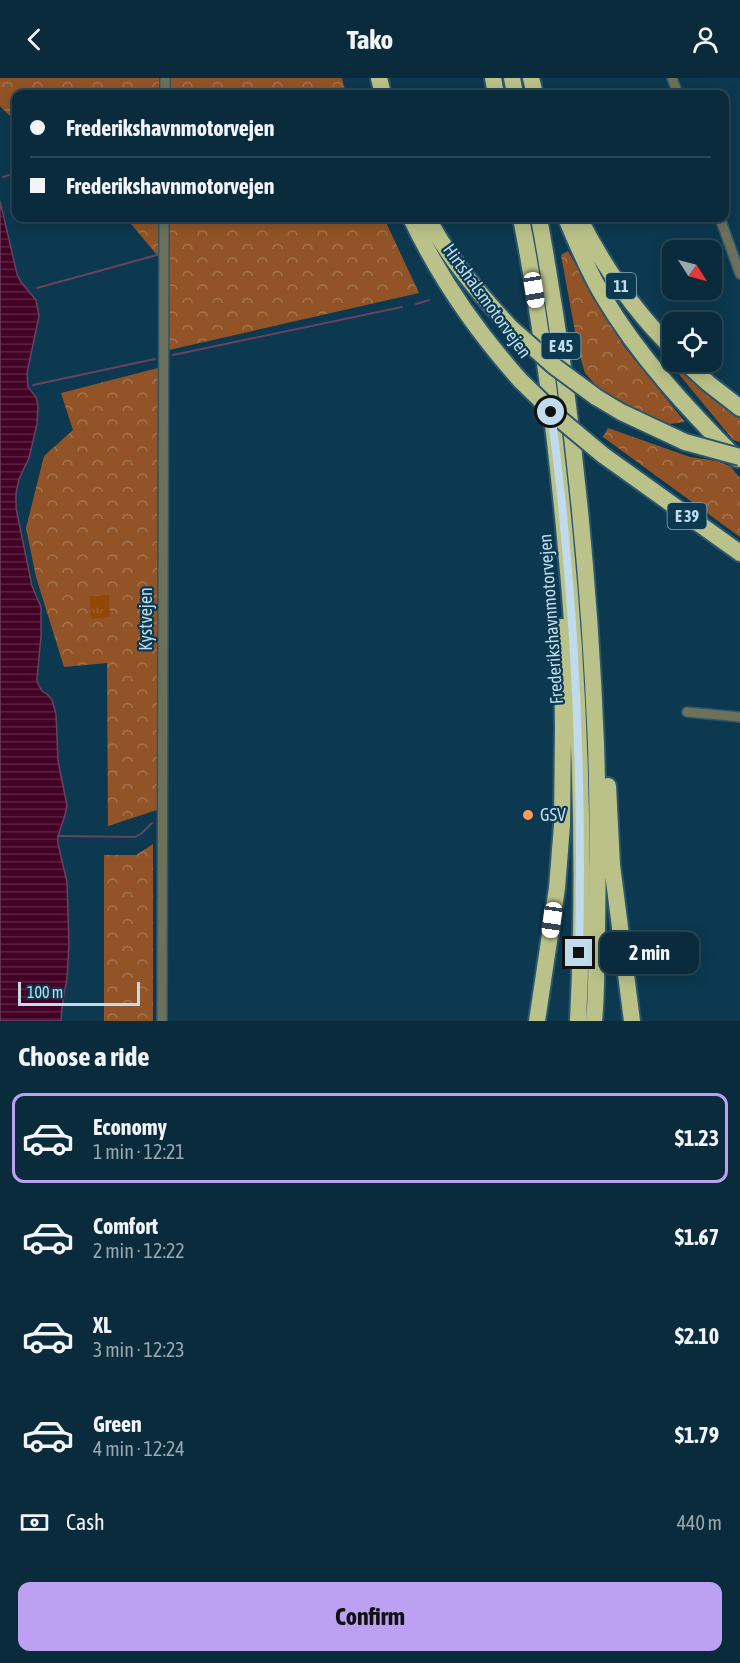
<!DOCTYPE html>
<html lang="en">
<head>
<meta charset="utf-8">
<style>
	:root { --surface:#092b3b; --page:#173746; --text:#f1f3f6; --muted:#99a7af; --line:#294755; --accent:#bca0f2 }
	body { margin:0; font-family:"Asap Condensed",sans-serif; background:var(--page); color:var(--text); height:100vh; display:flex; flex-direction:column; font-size:22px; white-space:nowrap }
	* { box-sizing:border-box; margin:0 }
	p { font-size:20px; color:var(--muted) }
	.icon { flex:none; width:33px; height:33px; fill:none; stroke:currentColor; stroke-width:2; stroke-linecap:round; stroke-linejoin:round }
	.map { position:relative; height:943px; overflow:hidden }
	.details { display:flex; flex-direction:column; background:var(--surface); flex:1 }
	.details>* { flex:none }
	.top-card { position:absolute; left:12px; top:12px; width:717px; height:132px; border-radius:12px; box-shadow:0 3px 15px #0003,0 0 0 2px var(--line); display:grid; align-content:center; height:132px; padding:0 18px; background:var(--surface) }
	.needle { width:39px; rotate:126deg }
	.fabs { position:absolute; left:662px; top:162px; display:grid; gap:12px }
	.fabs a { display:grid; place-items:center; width:60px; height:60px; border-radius:12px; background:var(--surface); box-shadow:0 3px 15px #0003,0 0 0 2px var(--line); font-size:30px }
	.scale { position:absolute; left:18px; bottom:15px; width:122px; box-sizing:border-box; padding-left:6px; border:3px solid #bfdbec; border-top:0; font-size:16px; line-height:21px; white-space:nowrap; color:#bfdbec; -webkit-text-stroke:4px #0c394f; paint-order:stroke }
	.end { position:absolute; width:27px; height:27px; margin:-14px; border:8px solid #bfdbec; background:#111; box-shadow:0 0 0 3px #111 }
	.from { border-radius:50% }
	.bubble { position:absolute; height:42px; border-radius:12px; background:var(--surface); box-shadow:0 3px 15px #0003,0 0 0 2px var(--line); font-size:20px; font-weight:700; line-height:42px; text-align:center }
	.car { position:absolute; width:18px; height:36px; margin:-18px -9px; border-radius:8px; box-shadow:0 0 4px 2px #0007; background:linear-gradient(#fff 24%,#345 0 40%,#fff 0 76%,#345 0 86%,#fff 0) }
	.top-card b { display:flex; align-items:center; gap:21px; height:57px; font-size:22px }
	.top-card b+b { border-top:2px solid var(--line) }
	.top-card i { width:15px; height:15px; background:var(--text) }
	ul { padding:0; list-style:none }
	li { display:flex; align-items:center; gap:18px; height:90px; margin:0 12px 9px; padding:0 6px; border:3px solid transparent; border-radius:12px }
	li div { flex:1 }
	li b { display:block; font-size:22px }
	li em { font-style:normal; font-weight:700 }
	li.current { border-color:var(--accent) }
	li>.icon { width:54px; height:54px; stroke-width:1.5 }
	h2 { padding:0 18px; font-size:27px; line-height:72px }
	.pay { display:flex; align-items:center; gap:15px; height:66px; padding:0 18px; font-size:22px }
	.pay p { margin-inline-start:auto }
	.action { display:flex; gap:12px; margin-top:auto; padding:12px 18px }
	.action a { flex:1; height:69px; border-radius:12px; background:var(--accent); color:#111; font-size:24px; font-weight:700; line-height:69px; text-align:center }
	header { display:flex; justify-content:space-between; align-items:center; height:78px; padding:0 18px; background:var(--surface); font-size:27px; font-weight:700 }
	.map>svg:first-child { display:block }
	.forest { fill:url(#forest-crowns) }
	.park { fill:url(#park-tufts) }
	.water { fill:url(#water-rules); stroke:#684261; stroke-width:1.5 }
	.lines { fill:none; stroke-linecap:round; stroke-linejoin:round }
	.stream { stroke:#684261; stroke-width:2 }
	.minor-casing { stroke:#2c566b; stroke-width:12 }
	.motorway-casing { stroke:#2c566b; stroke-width:20 }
	.minor { stroke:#6d705a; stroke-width:9 }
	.motorway { stroke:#bac289; stroke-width:16 }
	.motorway-bridge-casing { stroke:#2c566b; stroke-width:20; stroke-linecap:butt }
	.motorway-bridge { stroke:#bac289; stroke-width:16 }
	.route { stroke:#bfdbec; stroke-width:8 }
	.poi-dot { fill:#fd9c57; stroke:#0c394f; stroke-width:2 }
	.labels { text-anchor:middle; stroke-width:4.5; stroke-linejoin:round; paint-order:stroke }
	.shield { fill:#0c394f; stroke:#89aabd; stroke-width:1.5 }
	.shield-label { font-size:16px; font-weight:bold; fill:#bfdbec }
	.street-label { font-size:18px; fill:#bfdbec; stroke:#0c394f }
	.poi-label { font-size:18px; fill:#bfdbec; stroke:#0c394f; text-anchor:start }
</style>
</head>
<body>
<header><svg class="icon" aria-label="back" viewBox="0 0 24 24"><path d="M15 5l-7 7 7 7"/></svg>Tako<svg class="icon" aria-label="person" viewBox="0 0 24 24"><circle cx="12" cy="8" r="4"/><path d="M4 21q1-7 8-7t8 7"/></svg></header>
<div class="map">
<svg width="740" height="943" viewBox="0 0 740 943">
	<defs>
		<pattern id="forest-crowns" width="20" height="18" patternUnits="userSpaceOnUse" patternTransform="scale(1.5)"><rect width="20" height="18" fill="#925426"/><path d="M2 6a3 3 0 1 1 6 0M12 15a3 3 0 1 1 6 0" fill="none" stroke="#a47450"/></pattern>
		<pattern id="park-tufts" width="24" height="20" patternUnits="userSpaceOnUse" patternTransform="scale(1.5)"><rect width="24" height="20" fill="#8f4805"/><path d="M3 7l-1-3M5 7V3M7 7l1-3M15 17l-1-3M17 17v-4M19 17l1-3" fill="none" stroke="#9d622a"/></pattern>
		<pattern id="water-rules" width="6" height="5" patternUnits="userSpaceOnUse" patternTransform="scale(1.5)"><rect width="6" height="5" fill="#430125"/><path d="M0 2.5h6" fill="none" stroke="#5c2545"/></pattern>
	</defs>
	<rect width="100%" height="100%" fill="#0c394f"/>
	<path class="forest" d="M0 0H342L346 16H16V42H14L0 28Z
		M126 140H384L419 215 169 272 168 190Z
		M568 173 623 267 685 344 669 346 637 335 600 312 585 295 579 275 561 177Z
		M660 273 725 330 740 339V364L733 362Z
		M158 290 157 732 108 748 107 585 64 589 36 499 26 450 44 378 73 352 61 315Z
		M608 350 690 379 717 383 730 388 740 400V459L603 359Z
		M153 766V943H104V777H136Z"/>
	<path class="park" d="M109 517 110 539 91 541 90 518Z"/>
	<path class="water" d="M0 123 17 196 21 204 36 222 39 238 27 295 28 309 36 319 38 327 37 346 29 380 19 401 16 415V430L32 508 41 529V558L37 601 38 606 42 613 48 617 52 622 56 636 58 683 67 727 65 737 58 758V766L67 804 69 867 67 900 62 929 61 943H0Z"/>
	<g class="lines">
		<path class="stream" d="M3 99 16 95
			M37 210 157 177
			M416 226 429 222
			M173 277 402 229
			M33 307 155 281
			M58 758 135 759 142 755 152 745"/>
		<g class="minor-casing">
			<path id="minor" d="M672 0 678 16
				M165 16V0
				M720 140 740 196
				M687 634 740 639
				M162 943 164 140"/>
		</g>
		<g class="motorway-casing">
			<path id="motorway" d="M379 0 383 16
				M493 0 496 16
				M512 0 515 16
				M531 0 535 16
				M411 140C439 199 477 254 521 303
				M428 140C448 180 480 216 510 249
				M521 140C541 242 554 345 564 449 580 613 586 779 578 943
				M539 140C571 314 589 490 596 666 598 728 598 790 597 852 596 883 597 913 594 943
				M566 140C576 164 590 196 603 218 639 279 688 331 737 381
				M579 140C603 187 634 233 672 270
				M685 284 708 305 740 330
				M596 319 621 334 685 364
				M603 377 740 475
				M608 708 612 787 632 943
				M537 943 557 810 562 747 563 651 562 549"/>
		</g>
		<use href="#minor" class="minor"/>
		<use href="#motorway" class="motorway"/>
		<g class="motorway-bridge-casing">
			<path id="motorway-bridge" d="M510 249 554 288 596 319
				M521 303 561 342 603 377
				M685 364 740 379"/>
		</g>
		<use href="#motorway-bridge" class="motorway-bridge"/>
	</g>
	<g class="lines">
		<path class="route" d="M551 334C575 513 583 694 579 875"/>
	</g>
	<circle class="poi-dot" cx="528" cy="737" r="6"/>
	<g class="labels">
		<g class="shield">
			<rect x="606" y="195" width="30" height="26" rx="4.5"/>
			<rect x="541.5" y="255" width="39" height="26" rx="4.5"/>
			<rect x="667.5" y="425" width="39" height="26" rx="4.5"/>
		</g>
		<g class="shield-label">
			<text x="621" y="214">11</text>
			<text x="561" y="274">E 45</text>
			<text x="687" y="444">E 39</text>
		</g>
		<g class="street-label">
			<text transform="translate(487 223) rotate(54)" y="6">Hirtshalsmotorvejen</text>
			<text transform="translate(146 541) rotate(-90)" y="6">Kystvejen</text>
			<text transform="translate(551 541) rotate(-94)" y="6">Frederikshavnmotorvejen</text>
		</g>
		<g class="poi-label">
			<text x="540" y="743">GSV</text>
		</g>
	</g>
</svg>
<div class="fabs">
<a><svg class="needle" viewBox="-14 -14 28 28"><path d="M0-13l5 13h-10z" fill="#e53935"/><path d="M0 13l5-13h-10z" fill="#99a7af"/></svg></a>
<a><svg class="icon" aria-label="locate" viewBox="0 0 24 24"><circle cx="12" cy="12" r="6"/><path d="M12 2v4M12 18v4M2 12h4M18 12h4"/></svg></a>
</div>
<div class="scale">100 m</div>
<i class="end from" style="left:551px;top:334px"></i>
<i class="end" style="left:579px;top:875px"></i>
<div class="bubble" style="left:600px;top:854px;width:99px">2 min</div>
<i class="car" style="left:534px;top:212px;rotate:171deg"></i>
<i class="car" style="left:552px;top:842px;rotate:188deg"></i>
<div class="top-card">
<b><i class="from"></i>Frederikshavnmotorvejen</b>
<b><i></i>Frederikshavnmotorvejen</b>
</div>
</div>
<section class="details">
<h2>Choose a ride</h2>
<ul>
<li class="current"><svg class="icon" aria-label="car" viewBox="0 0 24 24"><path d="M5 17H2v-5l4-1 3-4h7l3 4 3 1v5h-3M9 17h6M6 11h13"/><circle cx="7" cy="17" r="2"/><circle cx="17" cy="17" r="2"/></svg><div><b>Economy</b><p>1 min · 12:21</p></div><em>$1.23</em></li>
<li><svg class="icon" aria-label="car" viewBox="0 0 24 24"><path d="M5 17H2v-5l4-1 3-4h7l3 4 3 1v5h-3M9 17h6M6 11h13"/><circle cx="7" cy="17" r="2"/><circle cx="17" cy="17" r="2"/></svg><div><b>Comfort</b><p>2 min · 12:22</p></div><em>$1.67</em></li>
<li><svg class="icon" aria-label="car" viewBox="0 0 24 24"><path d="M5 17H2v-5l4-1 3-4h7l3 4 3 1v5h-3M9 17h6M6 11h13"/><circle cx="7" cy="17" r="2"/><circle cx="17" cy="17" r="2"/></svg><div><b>XL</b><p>3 min · 12:23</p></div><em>$2.10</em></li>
<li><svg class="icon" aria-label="car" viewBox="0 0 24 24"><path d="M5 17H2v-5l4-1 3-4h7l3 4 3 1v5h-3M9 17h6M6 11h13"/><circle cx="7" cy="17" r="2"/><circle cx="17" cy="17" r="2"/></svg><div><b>Green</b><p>4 min · 12:24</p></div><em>$1.79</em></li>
</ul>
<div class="pay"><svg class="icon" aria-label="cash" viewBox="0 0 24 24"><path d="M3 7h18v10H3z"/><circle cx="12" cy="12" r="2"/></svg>Cash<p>440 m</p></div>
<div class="action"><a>Confirm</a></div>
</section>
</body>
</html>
